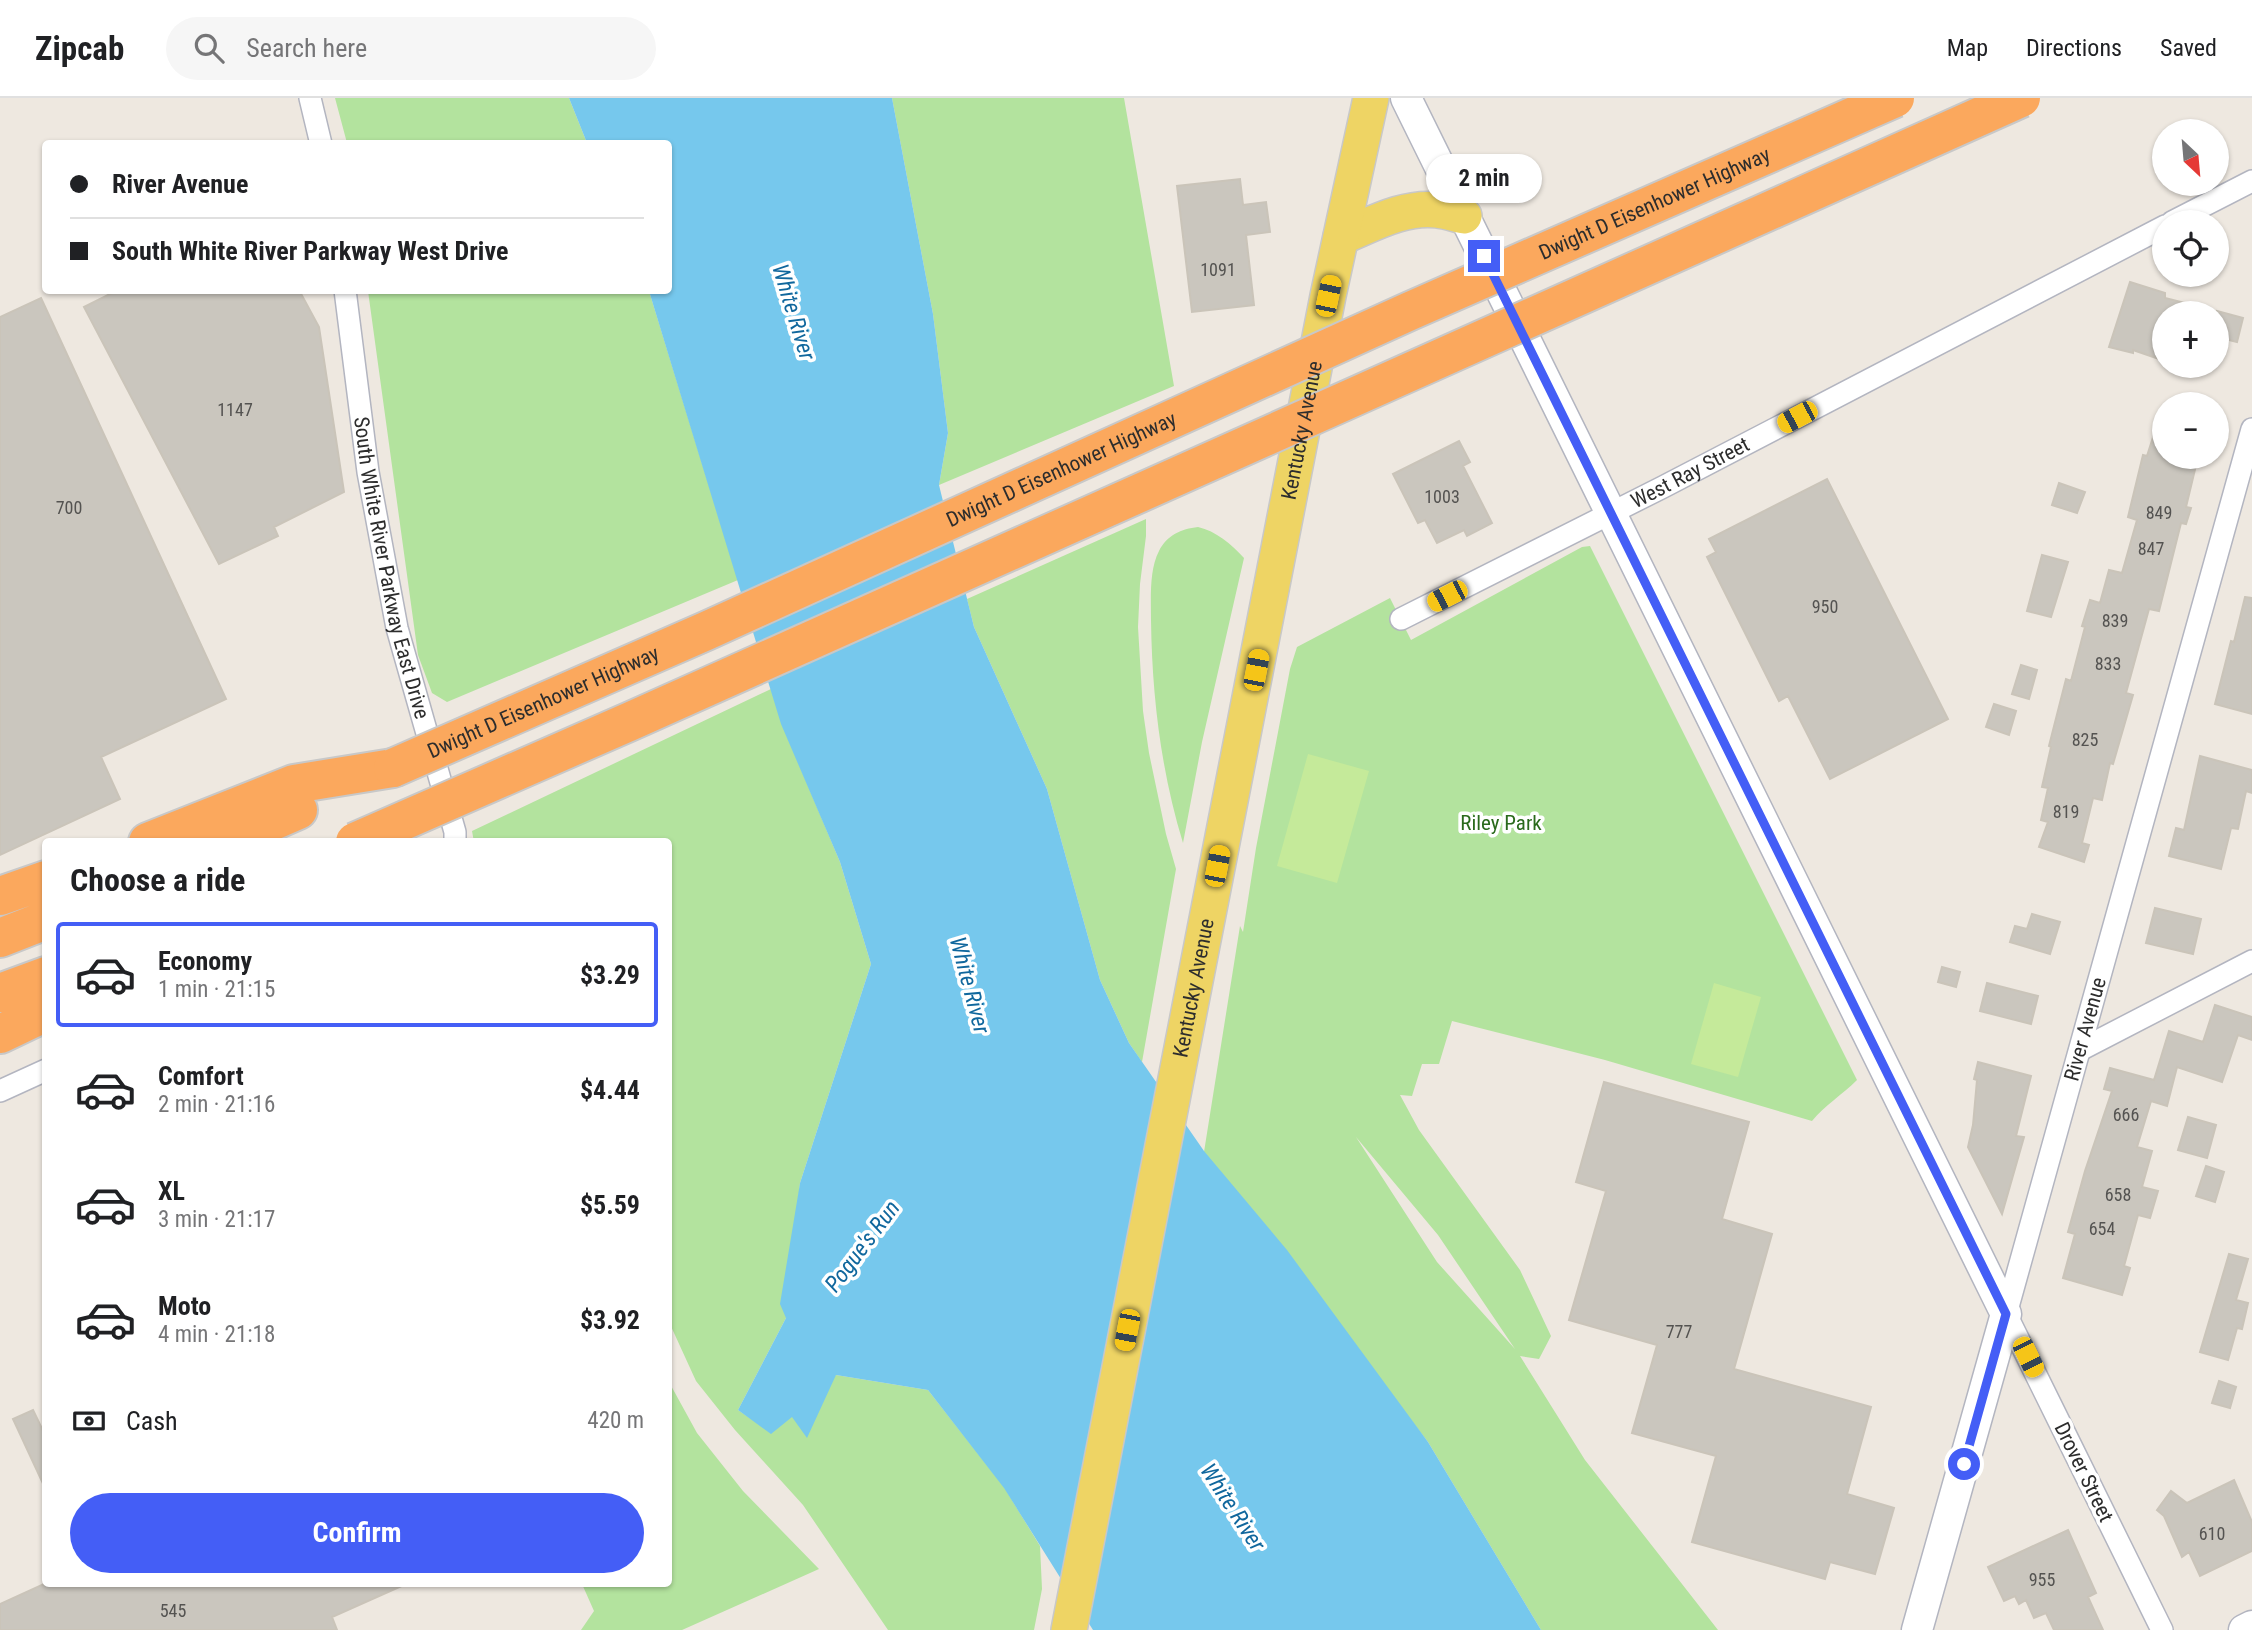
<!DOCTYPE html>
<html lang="en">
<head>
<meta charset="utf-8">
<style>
	:root { --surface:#fff; --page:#f6f6f6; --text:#202124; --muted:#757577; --line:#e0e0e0; --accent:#445ef6 }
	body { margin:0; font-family:"Roboto Condensed",sans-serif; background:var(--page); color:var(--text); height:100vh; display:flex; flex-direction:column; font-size:26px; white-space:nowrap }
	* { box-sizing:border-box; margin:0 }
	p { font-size:23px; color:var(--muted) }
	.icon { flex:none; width:38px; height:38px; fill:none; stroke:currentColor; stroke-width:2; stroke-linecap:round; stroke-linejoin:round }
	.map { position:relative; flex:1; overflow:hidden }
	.side { position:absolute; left:42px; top:740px; width:630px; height:749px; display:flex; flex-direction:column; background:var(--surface); border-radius:7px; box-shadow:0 2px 5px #0004 }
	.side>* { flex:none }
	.guide { position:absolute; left:42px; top:42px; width:630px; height:154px; border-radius:7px; box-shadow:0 2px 5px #0004; display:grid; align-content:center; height:154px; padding:0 28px; background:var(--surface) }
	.needle { width:46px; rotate:154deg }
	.controls { position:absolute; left:2152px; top:21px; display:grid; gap:14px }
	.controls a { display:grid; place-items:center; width:77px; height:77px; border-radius:50%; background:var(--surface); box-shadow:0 2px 5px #0004; font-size:35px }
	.end { position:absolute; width:32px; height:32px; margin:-16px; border:9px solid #445ef6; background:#fff; box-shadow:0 0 0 4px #fff }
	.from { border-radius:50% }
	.bubble { position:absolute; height:49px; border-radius:24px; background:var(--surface); box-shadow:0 2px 5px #0004; font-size:23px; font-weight:700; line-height:49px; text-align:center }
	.car { position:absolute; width:21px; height:42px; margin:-21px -10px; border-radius:9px; box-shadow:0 0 5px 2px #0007; background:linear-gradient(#f5c518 24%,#345 0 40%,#f5c518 0 76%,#345 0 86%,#f5c518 0) }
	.guide b { display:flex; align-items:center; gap:24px; height:66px; font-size:26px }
	.guide b+b { border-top:2px solid var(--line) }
	.guide i { width:18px; height:18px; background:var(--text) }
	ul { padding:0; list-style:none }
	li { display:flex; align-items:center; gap:21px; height:105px; margin:0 14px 10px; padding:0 14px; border:4px solid transparent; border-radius:7px }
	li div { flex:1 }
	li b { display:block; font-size:26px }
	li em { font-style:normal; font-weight:700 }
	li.active { border-color:var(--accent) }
	li>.icon { width:63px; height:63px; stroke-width:1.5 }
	h2 { padding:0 28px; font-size:32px; line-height:84px }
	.pay { display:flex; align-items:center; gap:18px; height:77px; padding:0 28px; font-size:26px }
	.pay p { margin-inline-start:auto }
	.action { display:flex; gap:14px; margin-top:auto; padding:14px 28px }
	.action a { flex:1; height:80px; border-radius:42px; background:var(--accent); color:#fff; font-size:28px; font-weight:700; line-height:80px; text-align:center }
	header { display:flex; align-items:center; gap:42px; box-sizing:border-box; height:98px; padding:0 35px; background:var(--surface); border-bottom:2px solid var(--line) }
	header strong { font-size:33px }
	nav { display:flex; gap:38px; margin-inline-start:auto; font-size:24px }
	.search { width:490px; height:63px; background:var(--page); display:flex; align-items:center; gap:18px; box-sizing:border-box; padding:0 24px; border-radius:38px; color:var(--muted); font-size:26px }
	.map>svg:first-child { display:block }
	.green { fill:#b3e39e; fill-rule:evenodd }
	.pitch { fill:#c5ea9a }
	.water { fill:#76c8ed }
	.building { fill:#cac6be; stroke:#cac4b9; stroke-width:2 }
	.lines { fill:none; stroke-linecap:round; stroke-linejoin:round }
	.street-casing { stroke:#b3b5c0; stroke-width:24 }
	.secondary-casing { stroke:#b3b5c0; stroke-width:33 }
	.primary-casing { stroke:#c8c8c8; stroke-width:38 }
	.highway-casing { stroke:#c8c8c8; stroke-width:42 }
	.street { stroke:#fff; stroke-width:21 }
	.secondary { stroke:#fff; stroke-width:30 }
	.primary { stroke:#eed464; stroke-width:35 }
	.highway { stroke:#fba85d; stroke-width:38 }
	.highway-bridge-casing { stroke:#c8c8c8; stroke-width:42; stroke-linecap:butt }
	.highway-bridge { stroke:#fba85d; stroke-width:38 }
	.route { stroke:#445ef6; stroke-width:9 }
	.labels { text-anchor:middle; stroke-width:7; stroke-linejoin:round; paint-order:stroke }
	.number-label { font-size:18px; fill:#545351 }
	.street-label { font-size:21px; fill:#2d2d2d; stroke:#fff }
	.park-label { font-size:21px; fill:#2a6a1c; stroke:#fff }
	.water-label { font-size:23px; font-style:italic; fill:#10679d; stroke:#fff }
</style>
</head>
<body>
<header>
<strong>Zipcab</strong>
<div class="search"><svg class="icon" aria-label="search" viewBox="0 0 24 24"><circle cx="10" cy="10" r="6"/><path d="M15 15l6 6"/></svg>Search here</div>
<nav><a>Map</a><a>Directions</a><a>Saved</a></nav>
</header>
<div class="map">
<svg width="2252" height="1532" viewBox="0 0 2252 1532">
	<rect width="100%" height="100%" fill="#eee8e0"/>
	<path class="green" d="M335 0H569L587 45H347Z
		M892 0H1124L1174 288 939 387 948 335 933 216Z
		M368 193H649L738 482 447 604 432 595 418 557Z
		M1146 421V438L1140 486 1138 529 1143 613 1149 655 1166 736 1176 771 1142 964 1129 945 1100 882 1047 691 974 529 967 501Z
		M1198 429C1216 433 1231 446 1244 460L1202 644 1183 745C1161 673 1152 598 1151 522 1151 501 1149 472 1159 453 1167 437 1181 431 1198 429Z
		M1590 448 1857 982C1842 997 1825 1007 1812 1023L1605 962 1452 923 1439 966H1422L1412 998 1400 997 1419 1032 1520 1172 1551 1238 1539 1261 1520 1258 1585 1362 1718 1532H1541L1428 1344 1204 1054 1240 828 1243 834 1256 750 1290 571 1297 549 1390 500 1411 542 1582 449ZM1356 1039 1438 1137 1515 1251 1437 1164Z
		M771 591 782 626 840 764 871 866 800 1085 786 1220 738 1312 754 1323 836 1277 928 1292 1004 1389 1040 1448 1042 1491 1034 1532H888L803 1407 735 1332 696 1283 669 1224 668 744H474L472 733Z
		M669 1284 697 1335 743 1393 819 1471 682 1532H581L594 1513 582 1486H668Z"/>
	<path class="pitch" d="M1308 656 1369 673 1337 785 1277 768Z
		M1714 885 1761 899 1738 979 1691 966Z"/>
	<path class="water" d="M569 0H892L933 216 948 335 939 387 974 529 1047 691 1100 882 1129 945 1204 1053 1287 1152 1428 1344 1541 1532H1093L1004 1390 928 1292 836 1277 807 1340 792 1319 771 1336 738 1312 786 1220 780 1206 800 1085 871 866 840 764 781 626 649 193 668 192V46L587 45Z"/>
	<path class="building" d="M1240 81 1243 107 1266 104 1270 134 1246 137 1254 207 1192 214 1177 88Z
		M2130 184 2165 195V200L2201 209 2200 215H2165V263L2133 252V255L2109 249Z
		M118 192H299L319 229 344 394 274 429 278 438 219 466 84 209Z
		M41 200 226 601 101 659 120 701 0 757V219Z
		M2217 213 2243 220 2237 244 2217 239Z
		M2161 314H2165V359H2198L2186 409 2191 410 2186 426 2181 425 2159 513 2149 511 2126 595 2133 597 2113 666 2110 665 2102 702 2093 700 2082 745 2089 747 2084 764 2039 749 2048 724 2041 722 2048 690 2042 689 2051 649 2049 648 2066 581 2071 583 2085 529 2082 528 2090 502 2100 505 2109 472 2122 475 2137 422 2128 419 2143 357 2147 358Z
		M1459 343 1470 364 1463 368 1492 425 1467 438 1464 432 1437 445 1425 422 1418 425 1393 376Z
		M1827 381 1948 621 1830 681 1788 598 1779 603 1707 459 1716 454 1709 441Z
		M2059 385 2085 394 2077 415 2052 407Z
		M2042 457 2068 464 2051 519 2027 513Z
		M2245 499 2252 500V616L2215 606 2231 543 2234 544Z
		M2021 567 2037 572 2029 601 2012 596Z
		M1994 606 2016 613 2009 637 1986 629Z
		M2200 658 2252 672V695L2246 693 2238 731 2231 730 2221 771 2169 758 2176 730 2184 732Z
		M2155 810 2201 821 2193 856 2146 845Z
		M2032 816 2060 824 2050 856 2010 844 2015 828 2027 831Z
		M1942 869 1960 874 1956 889 1938 884Z
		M1987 885 2038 898 2031 926 1980 913Z
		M2215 907 2252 919V942L2238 937 2222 984 2177 969 2167 1008 2151 1003 2137 1049 2152 1053 2142 1089 2158 1093 2150 1120 2138 1117 2124 1168 2130 1170 2122 1197 2063 1180 2075 1136 2068 1134 2085 1073 2112 993 2104 991 2110 970 2154 982 2169 933 2203 944Z
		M1978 964 2031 978 2016 1038 2024 1039 2002 1116 1968 1049 1973 1027 1977 982 1974 981Z
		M1604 984 1749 1024 1722 1121 1772 1136 1734 1271 1871 1309 1847 1396 1894 1410 1875 1476 1830 1464 1825 1481 1692 1444 1716 1358 1632 1335 1657 1247 1569 1222 1606 1093 1576 1084Z
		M2188 1019 2216 1027 2207 1060 2178 1052Z
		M2206 1068 2224 1074 2215 1104 2196 1098Z
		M2229 1156 2248 1161 2236 1202 2248 1205 2242 1231 2237 1230 2228 1262 2200 1254Z
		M2219 1283 2236 1289 2230 1310 2212 1305Z
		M33 1312 46 1339V1392L13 1321Z
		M2234 1382 2252 1424V1453L2200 1478 2189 1454 2182 1459 2164 1418 2157 1412 2171 1393 2187 1405Z
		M2068 1432 2096 1495 2088 1499 2103 1532H2054L2046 1515 2034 1520 2026 1502 2019 1506 2015 1498 2004 1503 1988 1469Z
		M44 1486H406L332 1519 337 1532H0V1506Z"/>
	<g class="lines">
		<g class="street-casing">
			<g id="street">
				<path d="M310 0 321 46"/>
				<path d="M2172 124 2252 83"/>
				<path id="s1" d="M345 192 368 374 397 530 455 734V744"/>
				<path id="s2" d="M1401 521 1663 389 2165 128"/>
				<path d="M2080 952 2252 863"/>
				<path d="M0 993 46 972"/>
				<path id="s3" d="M2162 1532 2006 1216 2252 331"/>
			</g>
		</g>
		<g class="secondary-casing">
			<path id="secondary" d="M1406 0 2006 1216 1917 1532
				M2244 1532 2252 1528"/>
		</g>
		<g class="primary-casing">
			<g id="primary">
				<path d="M1341 139C1371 127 1403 108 1437 112 1446 113 1455 116 1464 118"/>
				<path id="s4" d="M1069 1532 1328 198 1371 0"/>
			</g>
		</g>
		<g class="highway-casing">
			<path id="highway" d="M148 744 294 686 393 670
				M225 744 298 712
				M0 798 46 782
				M0 840 46 822
				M0 895 46 878
				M0 936 46 914"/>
		</g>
		<use href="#street" class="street"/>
		<use href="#secondary" class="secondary"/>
		<use href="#primary" class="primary"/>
		<use href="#highway" class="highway"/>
		<g class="highway-bridge-casing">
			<g id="highway-bridge">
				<path id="s5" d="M393 670 706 533 1410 213 1895 0"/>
				<path d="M355 744 631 623 2021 0"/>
			</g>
		</g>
		<use href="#highway-bridge" class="highway-bridge"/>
	</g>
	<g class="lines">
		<path class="route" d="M1484 158 2006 1216 1964 1366"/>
	</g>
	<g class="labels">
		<g class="number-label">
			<text x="1218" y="178">1091</text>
			<text x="235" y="318">1147</text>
			<text x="1442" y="405">1003</text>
			<text x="69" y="416">700</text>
			<text x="2159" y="421">849</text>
			<text x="2151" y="457">847</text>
			<text x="1825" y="515">950</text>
			<text x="2115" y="529">839</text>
			<text x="2108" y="572">833</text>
			<text x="2085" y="648">825</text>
			<text x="2066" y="720">819</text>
			<text x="2126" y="1023">666</text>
			<text x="2118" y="1103">658</text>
			<text x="2102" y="1137">654</text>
			<text x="1679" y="1240">777</text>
			<text x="2212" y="1442">610</text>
			<text x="2042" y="1488">955</text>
			<text x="173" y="1519">545</text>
		</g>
		<g class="street-label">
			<text dy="7" stroke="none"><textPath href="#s5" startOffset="1382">Dwight D Eisenhower Highway</textPath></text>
			<text dy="7" stroke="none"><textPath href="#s4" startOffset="1222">Kentucky Avenue</textPath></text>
			<text dy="7" stroke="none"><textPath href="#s5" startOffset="732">Dwight D Eisenhower Highway</textPath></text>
			<text dy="7" stroke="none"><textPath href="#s2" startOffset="324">West Ray Street</textPath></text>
			<text dy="7" stroke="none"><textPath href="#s1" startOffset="282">South White River Parkway East Drive</textPath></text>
			<text dy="7" stroke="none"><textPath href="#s5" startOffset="164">Dwight D Eisenhower Highway</textPath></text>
			<text dy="7" stroke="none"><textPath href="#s4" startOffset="654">Kentucky Avenue</textPath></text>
			<text dy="7" stroke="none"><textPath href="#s3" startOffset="648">River Avenue</textPath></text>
			<text transform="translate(2084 1374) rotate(64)" y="7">Drover Street</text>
		</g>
		<g class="park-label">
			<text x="1501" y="732">Riley Park</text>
		</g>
		<g class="water-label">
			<text transform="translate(794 214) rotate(73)" y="8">White River</text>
			<text transform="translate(970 887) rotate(75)" y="8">White River</text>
			<text transform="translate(862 1148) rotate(-53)" y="8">Pogue's Run</text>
			<text transform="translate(1233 1409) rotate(57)" y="8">White River</text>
		</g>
	</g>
</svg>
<div class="controls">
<a><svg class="needle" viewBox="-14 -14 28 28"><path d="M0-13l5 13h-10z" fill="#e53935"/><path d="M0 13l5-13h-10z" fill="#757577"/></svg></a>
<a><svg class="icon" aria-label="locate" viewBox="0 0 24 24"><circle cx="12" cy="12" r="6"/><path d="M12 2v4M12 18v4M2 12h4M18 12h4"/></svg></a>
<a>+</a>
<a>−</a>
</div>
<i class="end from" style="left:1964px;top:1366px"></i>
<i class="end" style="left:1484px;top:158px"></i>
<div class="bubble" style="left:1426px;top:56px;width:116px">2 min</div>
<i class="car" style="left:1328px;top:198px;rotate:12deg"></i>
<i class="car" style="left:1797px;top:319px;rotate:242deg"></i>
<i class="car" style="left:1447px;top:498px;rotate:243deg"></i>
<i class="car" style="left:1256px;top:572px;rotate:11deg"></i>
<i class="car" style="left:1217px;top:768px;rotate:11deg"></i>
<i class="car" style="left:1127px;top:1232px;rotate:191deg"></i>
<i class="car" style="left:2028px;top:1259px;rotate:154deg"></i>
<div class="guide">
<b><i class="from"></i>River Avenue</b>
<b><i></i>South White River Parkway West Drive</b>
</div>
<section class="side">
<h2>Choose a ride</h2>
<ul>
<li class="active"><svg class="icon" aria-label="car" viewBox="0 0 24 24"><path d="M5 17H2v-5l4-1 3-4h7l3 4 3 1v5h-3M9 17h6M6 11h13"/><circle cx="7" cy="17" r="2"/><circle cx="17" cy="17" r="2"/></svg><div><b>Economy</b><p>1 min · 21:15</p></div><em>$3.29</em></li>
<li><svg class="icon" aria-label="car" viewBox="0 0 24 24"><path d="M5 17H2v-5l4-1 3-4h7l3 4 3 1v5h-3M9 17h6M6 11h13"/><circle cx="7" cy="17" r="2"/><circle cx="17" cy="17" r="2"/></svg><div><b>Comfort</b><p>2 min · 21:16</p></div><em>$4.44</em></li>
<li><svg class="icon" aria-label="car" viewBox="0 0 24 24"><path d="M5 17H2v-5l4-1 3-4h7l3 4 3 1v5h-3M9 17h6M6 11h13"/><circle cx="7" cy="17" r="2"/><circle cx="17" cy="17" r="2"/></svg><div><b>XL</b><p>3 min · 21:17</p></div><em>$5.59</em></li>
<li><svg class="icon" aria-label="car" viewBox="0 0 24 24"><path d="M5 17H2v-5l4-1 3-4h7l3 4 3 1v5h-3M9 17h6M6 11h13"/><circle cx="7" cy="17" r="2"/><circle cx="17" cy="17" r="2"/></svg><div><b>Moto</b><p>4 min · 21:18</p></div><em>$3.92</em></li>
</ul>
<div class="pay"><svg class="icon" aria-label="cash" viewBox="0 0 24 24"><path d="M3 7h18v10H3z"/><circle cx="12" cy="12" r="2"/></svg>Cash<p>420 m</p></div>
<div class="action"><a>Confirm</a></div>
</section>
</div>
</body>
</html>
